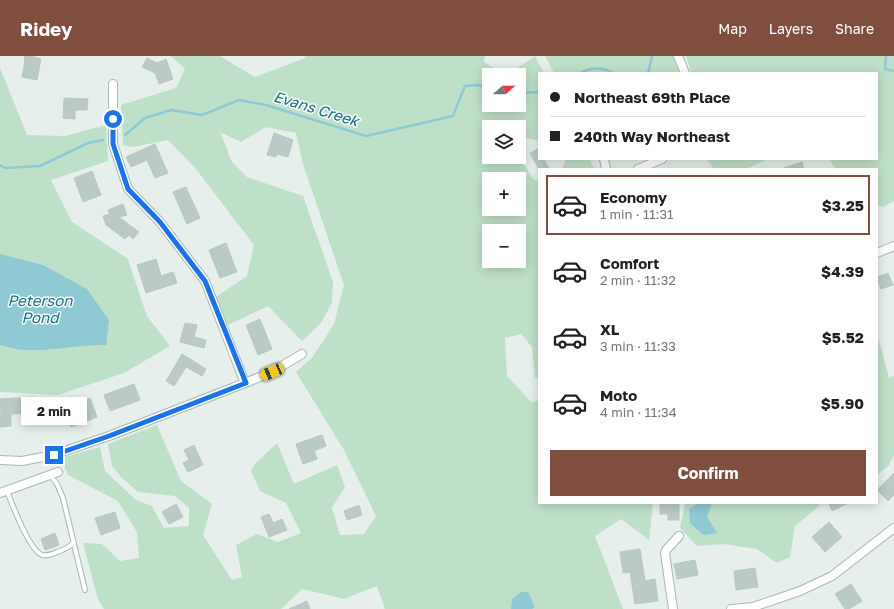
<!DOCTYPE html>
<html lang="en">
<head>
<meta charset="utf-8">
<style>
	:root { --surface:#fff; --page:#f2f2f2; --text:#202124; --muted:#757577; --line:#e0e0e0; --accent:#7f4e3f }
	body { margin:0; font-family:"Golos Text",sans-serif; background:var(--page); color:var(--text); height:100vh; display:flex; flex-direction:column; font-size:15px; white-space:nowrap }
	* { box-sizing:border-box; margin:0 }
	p { font-size:13px; color:var(--muted) }
	.icon { flex:none; width:22px; height:22px; fill:none; stroke:currentColor; stroke-width:2; stroke-linecap:round; stroke-linejoin:round }
	.map { position:relative; flex:1; overflow:hidden }
	.panel { position:absolute; left:538px; top:112px; width:340px; height:336px; display:flex; flex-direction:column; background:var(--surface); border-radius:0px; box-shadow:0 2px 10px #0003 }
	.panel>* { flex:none }
	.banner { position:absolute; left:538px; top:16px; width:340px; height:88px; border-radius:0px; box-shadow:0 2px 10px #0003; display:grid; align-content:center; height:88px; padding:0 12px; background:var(--surface) }
	.needle { width:26px; rotate:69deg }
	.fabs { position:absolute; left:482px; top:12px; display:grid; gap:8px }
	.fabs a { display:grid; place-items:center; width:44px; height:44px; border-radius:0px; background:var(--surface); box-shadow:0 2px 10px #0003; font-size:20px }
	.end { position:absolute; width:18px; height:18px; margin:-9px; border:5px solid #1a73e8; background:#fff; box-shadow:0 0 0 2px #fff }
	.from { border-radius:50% }
	.bubble { position:absolute; height:28px; border-radius:0px; background:var(--surface); box-shadow:0 2px 10px #0003; font-size:13px; font-weight:700; line-height:28px; text-align:center }
	.car { position:absolute; width:12px; height:24px; margin:-12px -6px; border-radius:5px; box-shadow:0 0 3px 1px #0007; background:linear-gradient(#f5c518 24%,#345 0 40%,#f5c518 0 76%,#345 0 86%,#f5c518 0) }
	.banner b { display:flex; align-items:center; gap:14px; height:38px; font-size:15px }
	.banner b+b { border-top:1px solid var(--line) }
	.banner i { width:10px; height:10px; background:var(--text) }
	ul { padding:7px 0 0; list-style:none }
	li { display:flex; align-items:center; gap:12px; height:60px; margin:0 8px 6px; padding:0 4px; border:2px solid transparent; border-radius:0px }
	li div { flex:1 }
	li b { display:block; font-size:15px }
	li em { font-style:normal; font-weight:700 }
	li.active { border-color:var(--accent) }
	li>.icon { width:36px; height:36px; stroke-width:1.5 }
	.button { display:flex; gap:8px; margin-top:auto; padding:8px 12px }
	.button a { flex:1; height:46px; border-radius:0px; background:var(--accent); color:#fff; font-size:16px; font-weight:700; line-height:46px; text-align:center }
	header { display:flex; align-items:center; gap:24px; box-sizing:border-box; height:56px; padding:0 20px; background:var(--accent); color:#fff }
	header strong { font-size:19px }
	nav { display:flex; gap:22px; margin-inline-start:auto; font-size:14px }
	.map>svg:first-child { display:block }
	.green { fill:#bfe0c8; fill-rule:evenodd }
	.water { fill:#8ec9d4 }
	.lines { fill:none; stroke-linecap:round; stroke-linejoin:round }
	.stream { stroke:#8ec9d4; stroke-width:2.5 }
	.building { fill:#bbcac4; stroke:#b8c9c2 }
	.lane-casing { stroke:#a8b8b2; stroke-width:6 }
	.street-casing { stroke:#a8b8b2; stroke-width:10 }
	.lane { stroke:#fff; stroke-width:4 }
	.street { stroke:#fff; stroke-width:8 }
	.route { stroke:#1a73e8; stroke-width:5 }
	.labels { text-anchor:middle; stroke-width:3; stroke-linejoin:round; paint-order:stroke }
	.water-label { font-size:15px; font-style:italic; fill:#1c6f80; stroke:#f7fbf9 }
</style>
</head>
<body>
<header>
<strong>Ridey</strong>
<nav><a>Map</a><a>Layers</a><a>Share</a></nav>
</header>
<div class="map">
<svg width="894" height="553" viewBox="0 0 894 553">
	<rect width="100%" height="100%" fill="#e6efeb"/>
	<path class="green" d="M171 0H220L255 21 305 2V0H485L484 6 506 19H489V49H519V19H507L535 0 544 17H539V85L527 82 519 100V71H489V101H519L534 124 539 125V321L535 322 532 291 521 278 505 282 507 320 532 347 539 344V447H653L649 484 621 463 595 480 623 553H385L377 530 344 543 302 533 281 553H104L98 543 83 487 102 488 120 505 139 502 137 476 118 445 68 419 61 402 100 391 105 415 136 444 152 450 164 472 189 470V452L175 440 138 436 121 421 112 410 108 388 157 369 181 425 212 448 203 479 232 524 242 521 236 489 257 478 278 486 301 477 286 447 260 435 251 415 255 408 277 387 294 428 337 409 345 431 332 452 340 479 364 478 376 460 344 394 296 316 312 302 334 268 344 229 303 108 296 77 266 71 241 86 220 76 232 106 247 121 303 140 333 226 332 247 321 267 302 285 268 250 228 269 216 241 247 220 254 189 196 113 168 84 133 91 123 89 121 49 176 32 185 13ZM489 123H519V153H489ZM489 175H519V205H489Z
		M545 0H673L680 17H554Z
		M686 0H894V145L883 151 877 149V113H836L829 103H877V17H692Z
		M0 12 27 79 65 80 106 69 108 105 51 124 72 166 128 203 147 260 170 290 124 317 58 339 0 336Z
		M566 103H590L593 111 597 113H562Z
		M706 103H768L746 113H714Z
		M877 277 889 322 894 320V400L888 410 877 419Z
		M685 447H819V450L795 470 790 501 777 507 757 493 723 488 697 490 680 472Z"/>
	<path class="water" d="M0 198 43 209 87 233 109 264 106 289C79 289 52 295 25 294 17 294 8 291 0 289Z
		M698 447H712L707 461 717 477 703 479 690 467 689 453Z
		M521 536H528L535 551 532 553H511L512 543Z"/>
	<g class="lines">
		<path class="stream" d="M886 0 885 13 894 15
			M580 17C590 11 604 11 613 17
			M648 17 652 0
			M519 37 539 36
			M125 79 145 62 171 54 202 59 239 44 266 49 366 80 453 60 465 30 478 29 489 32
			M0 109 5 112 40 110 88 87 103 84"/>
	</g>
	<path class="building" d="M24 0H33L34 1 41 3 37 24 22 21 25 4Z
		M147 2 157 7 166 3 173 23 159 28 155 17 142 11Z
		M64 42 88 43 87 54H75V63L63 62Z
		M274 77 293 84 288 101 277 98 276 101 267 99Z
		M155 88 168 117 155 122 147 104 131 111 126 101Z
		M539 92V103H544L549 113H539V114L530 97Z
		M802 106 804 113H784V112Z
		M92 115 101 139 83 146 74 122Z
		M186 131 200 162 187 168 173 136Z
		M123 148 127 159 119 161 139 176 133 183 129 179 125 183 106 169 103 160 110 158 108 154Z
		M226 187 237 216 220 222 209 194Z
		M156 203 161 220 173 216 177 227 146 237 137 209Z
		M888 217 893 229 881 233 877 221Z
		M260 263 272 293 258 299 246 269Z
		M185 267 197 269 194 281 206 284 204 292 180 286Z
		M182 298 206 313 202 320 186 311 174 330 166 325Z
		M134 328 140 344 110 355 104 339Z
		M34 341 35 357 11 358V370L0 371V360H1L0 343Z
		M90 342 97 361 71 371 64 352Z
		M322 379 326 390 314 395 317 403 303 408 296 388Z
		M194 389 203 409 188 416 183 407 189 404 184 394Z
		M894 417V439L888 445 877 434Z
		M660 447H679V464H668V458H660Z
		M829 447H848L832 455Z
		M176 448 183 461 169 468 162 456Z
		M359 449 362 459 347 464 344 455Z
		M115 456 120 472 101 479 95 462Z
		M269 458 273 467 282 463 287 474 269 481 261 461Z
		M829 466 842 481 825 496 812 481Z
		M55 477 59 489 45 494 41 483Z
		M640 493 645 525 655 523 658 545 635 548 630 516 623 517 620 496Z
		M695 504 698 519 677 523 674 508Z
		M755 512 758 531 736 534 734 515Z
		M851 528 862 545 849 553H845L835 538Z
		M307 545 310 553H289Z"/>
	<g class="lines">
		<g class="lane-casing">
			<path id="lane" d="M50 419 57 428 63 442 85 534
				M7 435C12 448 29 494 42 499 47 500 53 498 57 496 63 494 69 492 73 487"/>
		</g>
		<g class="street-casing">
			<path id="street" d="M678 0 685 17
				M113 28V88L128 133 160 166 205 225 245 327
				M604 103 606 113
				M638 113 662 103
				M877 197 894 190
				M0 404 22 405 53 399 109 380 245 327 272 316 302 298
				M0 437 58 416
				M673 553 665 497 667 493 679 480
				M731 553 753 551 800 535 832 520 894 472"/>
		</g>
		<use href="#lane" class="lane"/>
		<use href="#street" class="street"/>
	</g>
	<g class="lines">
		<path class="route" d="M54 399 109 380 246 327 205 225 160 166 128 133 113 88V63"/>
	</g>
	<g class="labels">
		<g class="water-label">
			<text transform="translate(316 53) rotate(17)" y="5">Evans Creek</text>
			<text x="40" y="250">Peterson<tspan x="40" dy="17">Pond</tspan></text>
		</g>
	</g>
</svg>
<div class="fabs">
<a><svg class="needle" viewBox="-14 -14 28 28"><path d="M0-13l5 13h-10z" fill="#e53935"/><path d="M0 13l5-13h-10z" fill="#757577"/></svg></a>
<a><svg class="icon" aria-label="layers" viewBox="0 0 24 24"><path d="M12 4l9 5-9 5-9-5zM3 14l9 5 9-5"/></svg></a>
<a>+</a>
<a>−</a>
</div>
<i class="end from" style="left:113px;top:63px"></i>
<i class="end" style="left:54px;top:399px"></i>
<div class="bubble" style="left:21px;top:341px;width:66px">2 min</div>
<i class="car" style="left:272px;top:316px;rotate:247deg"></i>
<div class="banner">
<b><i class="from"></i>Northeast 69th Place</b>
<b><i></i>240th Way Northeast</b>
</div>
<section class="panel">
<ul>
<li class="active"><svg class="icon" aria-label="car" viewBox="0 0 24 24"><path d="M5 17H2v-5l4-1 3-4h7l3 4 3 1v5h-3M9 17h6M6 11h13"/><circle cx="7" cy="17" r="2"/><circle cx="17" cy="17" r="2"/></svg><div><b>Economy</b><p>1 min · 11:31</p></div><em>$3.25</em></li>
<li><svg class="icon" aria-label="car" viewBox="0 0 24 24"><path d="M5 17H2v-5l4-1 3-4h7l3 4 3 1v5h-3M9 17h6M6 11h13"/><circle cx="7" cy="17" r="2"/><circle cx="17" cy="17" r="2"/></svg><div><b>Comfort</b><p>2 min · 11:32</p></div><em>$4.39</em></li>
<li><svg class="icon" aria-label="car" viewBox="0 0 24 24"><path d="M5 17H2v-5l4-1 3-4h7l3 4 3 1v5h-3M9 17h6M6 11h13"/><circle cx="7" cy="17" r="2"/><circle cx="17" cy="17" r="2"/></svg><div><b>XL</b><p>3 min · 11:33</p></div><em>$5.52</em></li>
<li><svg class="icon" aria-label="car" viewBox="0 0 24 24"><path d="M5 17H2v-5l4-1 3-4h7l3 4 3 1v5h-3M9 17h6M6 11h13"/><circle cx="7" cy="17" r="2"/><circle cx="17" cy="17" r="2"/></svg><div><b>Moto</b><p>4 min · 11:34</p></div><em>$5.90</em></li>
</ul>
<div class="button"><a>Confirm</a></div>
</section>
</div>
</body>
</html>
